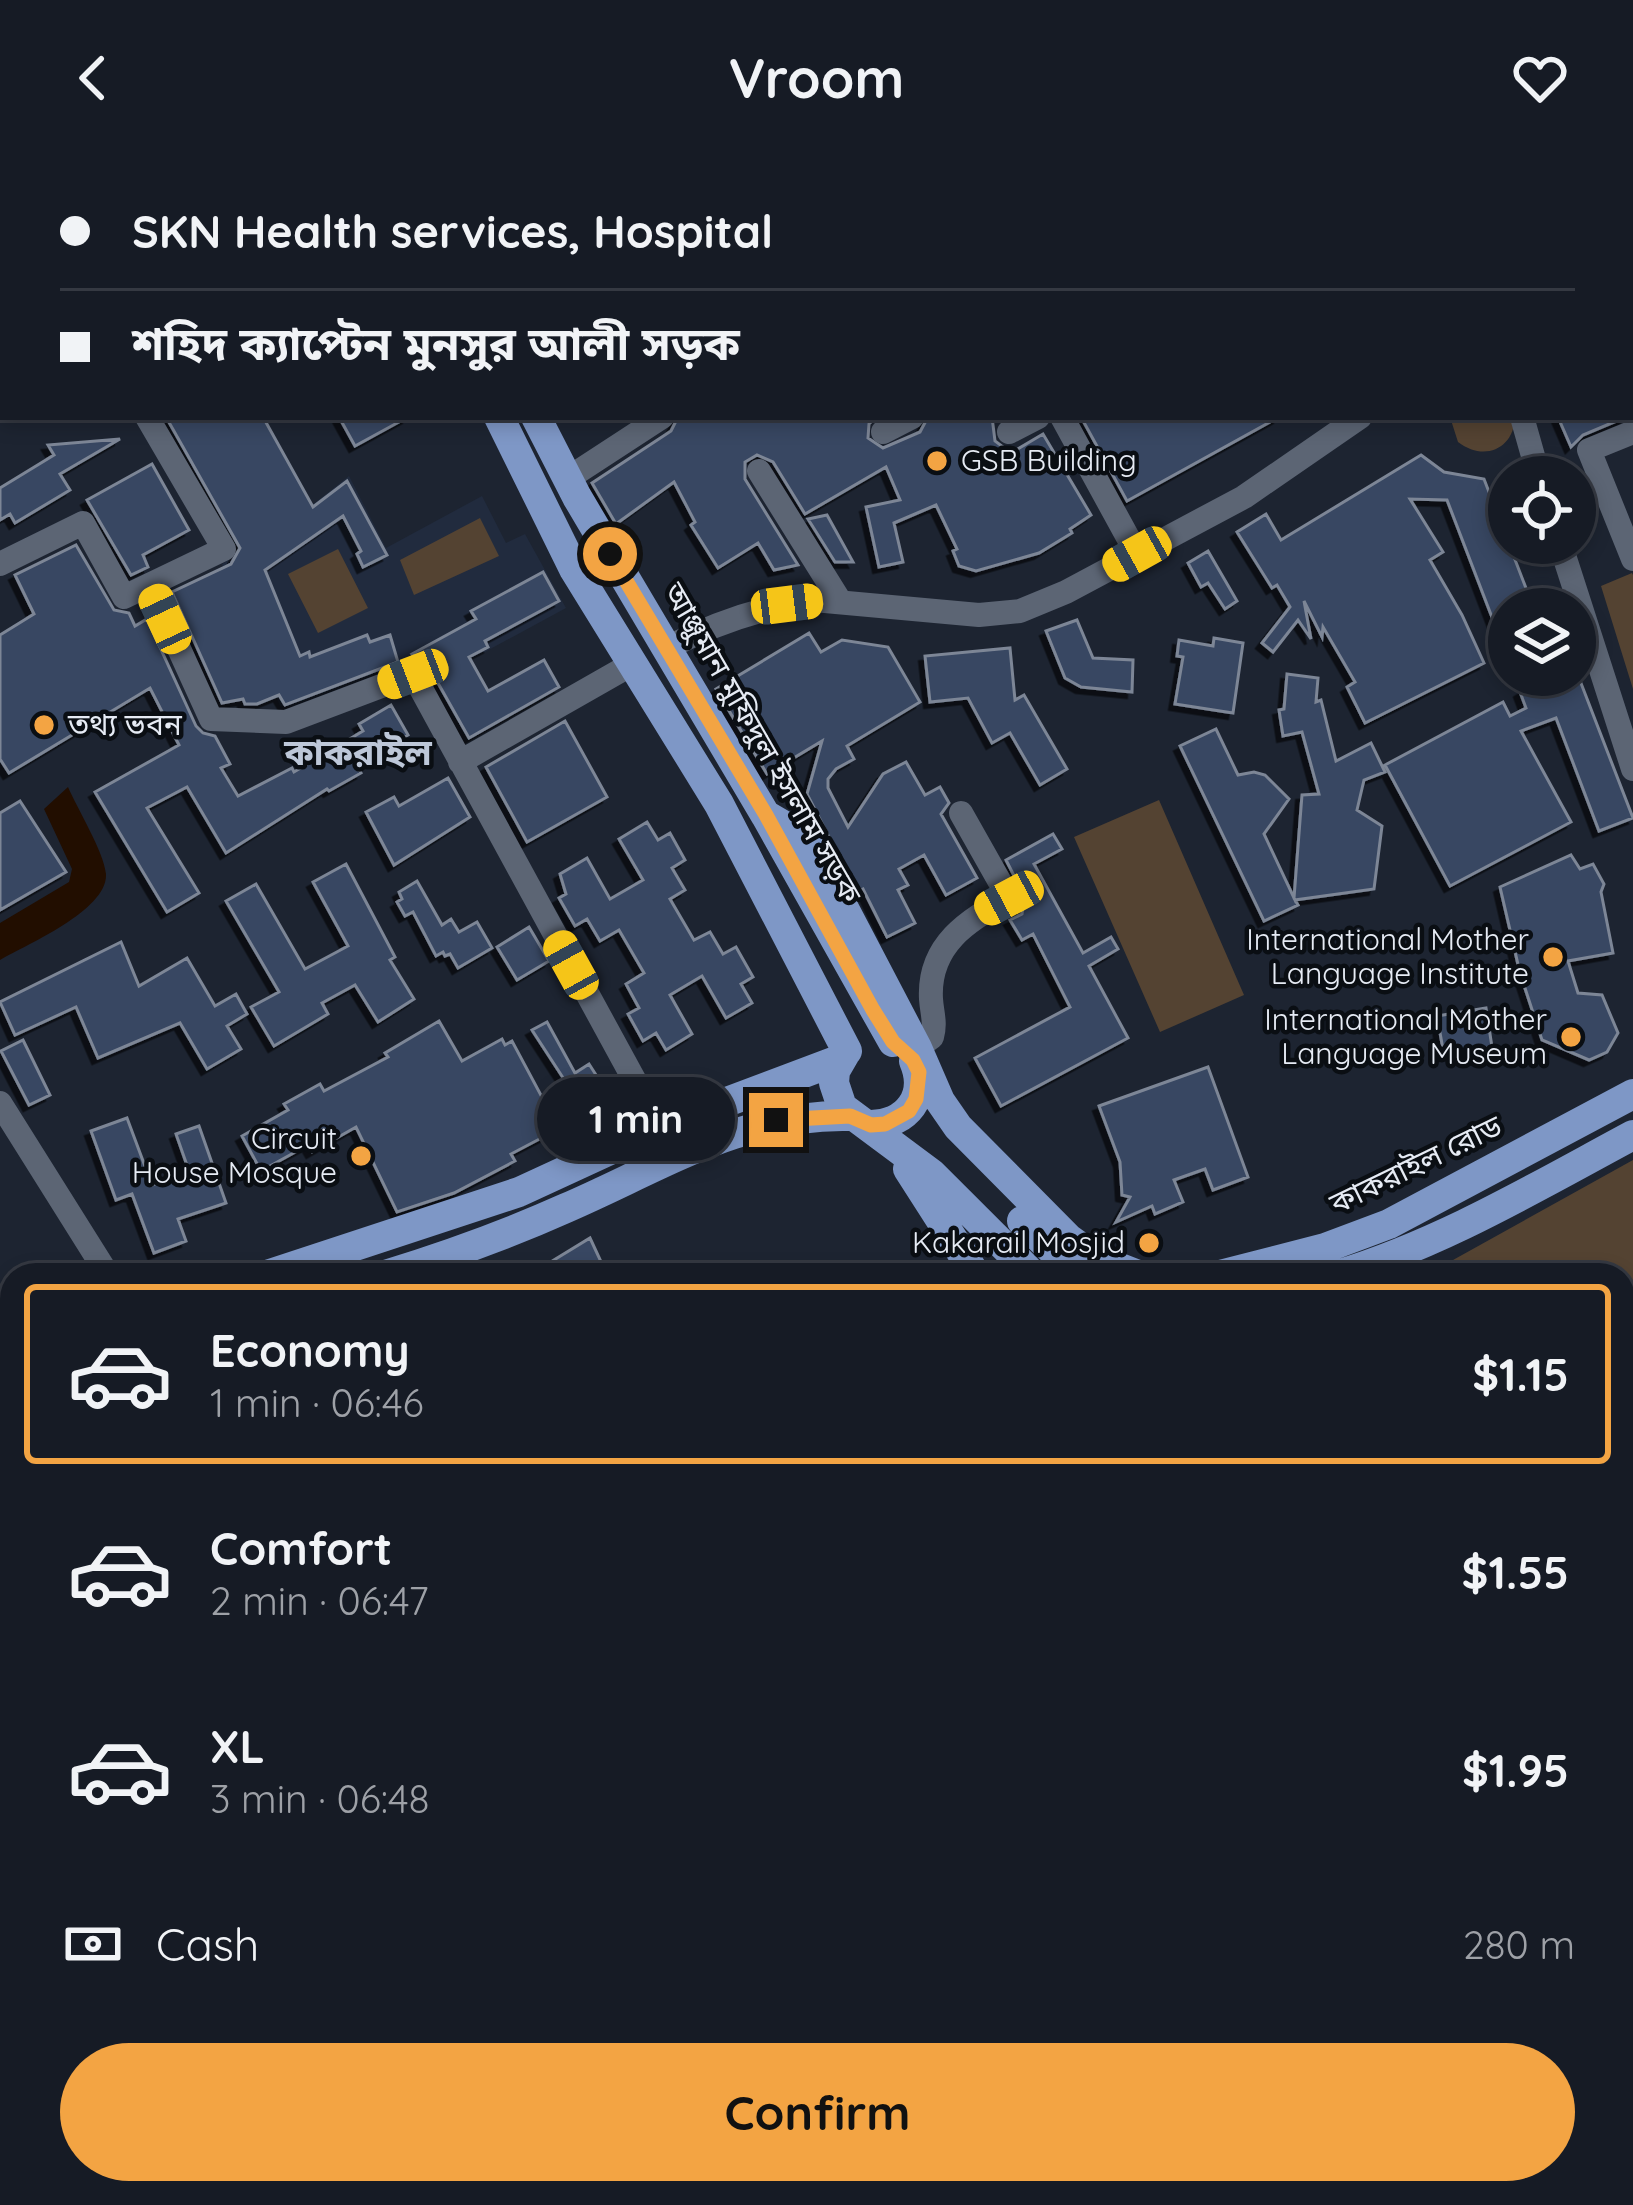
<!DOCTYPE html>
<html lang="en">
<head>
<meta charset="utf-8">
<style>
	:root { --surface:#161b25; --page:#1f242d; --text:#f1f3f6; --muted:#9ea1a7; --line:#353942; --accent:#f3a443 }
	body { margin:0; font-family:Quicksand,"Noto Sans Bengali",sans-serif; background:var(--page); color:var(--text); height:100vh; display:flex; flex-direction:column; font-size:45px; white-space:nowrap }
	* { box-sizing:border-box; margin:0 }
	p { font-size:39px; color:var(--muted) }
	.icon { flex:none; width:66px; height:66px; fill:none; stroke:currentColor; stroke-width:2; stroke-linecap:round; stroke-linejoin:round }
	.map { position:relative; flex:1; overflow:hidden }
	.panel { position:absolute; left:0px; top:1107px; width:1635px; height:942px; display:flex; flex-direction:column; background:var(--surface); border-radius:36px 36px 0 0; box-shadow:0 6px 18px #0003,0 0 0 3px var(--line) }
	.panel>* { flex:none }
	.top-card { position:absolute; left:0px; top:0px; width:1635px; height:264px; box-shadow:0 6px 18px #0003,0 0 0 3px var(--line); display:grid; align-content:center; height:264px; padding:0 60px; background:var(--surface) }
	.controls { position:absolute; left:1488px; top:300px; display:grid; gap:24px }
	.controls a { display:grid; place-items:center; width:108px; height:108px; border-radius:50%; background:var(--surface); box-shadow:0 6px 18px #0003,0 0 0 3px var(--line); font-size:60px }
	.end { position:absolute; width:54px; height:54px; margin:-27px; border:15px solid #f3a443; background:#111; box-shadow:0 0 0 6px #111 }
	.from { border-radius:50% }
	.bubble { position:absolute; height:84px; border-radius:42px; background:var(--surface); box-shadow:0 6px 18px #0003,0 0 0 3px var(--line); font-size:39px; font-weight:800; line-height:84px; text-align:center }
	.car { position:absolute; width:36px; height:72px; margin:-36px -18px; border-radius:15px; box-shadow:0 0 9px 3px #0007; background:linear-gradient(#f5c518 24%,#345 0 40%,#f5c518 0 76%,#345 0 86%,#f5c518 0) }
	.top-card b { display:flex; align-items:center; gap:42px; height:114px; font-size:45px }
	.top-card b+b { border-top:3px solid var(--line) }
	.top-card i { width:30px; height:30px; background:var(--text) }
	ul { padding:21px 0 0; list-style:none }
	li { display:flex; align-items:center; gap:36px; height:180px; margin:0 24px 18px; padding:0 36px; border:6px solid transparent; border-radius:12px }
	li div { flex:1 }
	li b { display:block; font-size:45px }
	li em { font-style:normal; font-weight:800 }
	li.current { border-color:var(--accent) }
	li>.icon { width:108px; height:108px; stroke-width:1.5 }
	.pay { display:flex; align-items:center; gap:30px; height:132px; padding:0 60px; font-size:45px }
	.pay p { margin-inline-start:auto }
	.action { display:flex; gap:24px; margin-top:auto; padding:24px 60px }
	.action a { flex:1; height:138px; border-radius:72px; background:var(--accent); color:#111; font-size:48px; font-weight:800; line-height:138px; text-align:center }
	header { display:flex; justify-content:space-between; align-items:center; height:156px; padding:0 60px; background:var(--surface); font-size:54px; font-weight:800 }
	.map>svg:first-child { display:block }
	.built { fill:#212b3e }
	.green { fill:#544332 }
	.water { fill:#220e00 }
	.building { fill:#384762; stroke:#7d8696; stroke-width:3; filter:url(#shadow) }
	.lines { fill:none; stroke-linecap:round; stroke-linejoin:round }
	.minor { stroke:#5c6574; stroke-width:24 }
	.major { stroke:#7e97c6; stroke-width:30 }
	.route { stroke:#f3a443; stroke-width:15 }
	.poi-dot { fill:#f3a443; stroke:#0a0e13; stroke-width:4.5 }
	.labels { text-anchor:middle; stroke-width:9; stroke-linejoin:round; paint-order:stroke }
	.poi-label { font-size:30px; fill:#e6ebf4; stroke:#0a0e13; text-anchor:end }
	.street-label { font-size:30px; fill:#e6ebf4; stroke:#0a0e13 }
	.quarter-label { font-size:36px; font-weight:bold; fill:#bdc7d8; stroke:#0a0e13 }
</style>
</head>
<body>
<header><svg class="icon" aria-label="back" viewBox="0 0 24 24"><path d="M15 5l-7 7 7 7"/></svg>Vroom<svg class="icon" aria-label="heart" viewBox="0 0 24 24"><path d="M12 20l-8-8c-3-5 5-10 8-4 3-6 11-1 8 4z"/></svg></header>
<div class="map">
<svg width="1633" height="2049" viewBox="0 0 1633 2049">
	<defs>
		<filter id="shadow"><feDropShadow dx="-5.5" dy="5.5" stdDeviation="0" flood-color="#0009"/></filter>
	</defs>
	<rect width="100%" height="100%" fill="#1d2431"/>
	<path class="built" d="M349 320 386 392 482 340 506 387 525 378 566 452 424 529 303 551 280 550 222 408 287 369Z"/>
	<path class="green" d="M1450 261H1515C1514 293 1484 306 1458 286Z
		M480 362 499 400 414 439 400 404Z
		M338 393 368 452 318 477 288 418Z
		M1632 417 1633 419V533L1601 430Z
		M1159 644 1244 839 1160 876 1074 681Z
		M1633 1004V2049H771L772 2037H1623V1119H1426Z"/>
	<path class="water" d="M68 631C77 652 104 696 106 718 108 754 28 788 0 804V767L69 726 72 713 44 653Z
		M1633 1962V2049H1543L1556 2037H1623V1972Z"/>
	<path class="building" d="M166 261H263L313 351 347 325 387 399 363 411 357 398 361 395 343 360 265 414 300 500 309 496 310 501 367 479 370 486 390 479 398 506 285 549 279 539 257 548H245L243 543 222 547 172 436 231 408 240 392Z
		M339 261H408L355 290Z
		M678 261H876L869 268 868 282 883 292 920 276 928 261H992L995 285 1011 297 1043 278 1091 359 1070 373 1072 377 1039 397 976 415 959 410 953 395 957 393 936 349 894 367 903 406 879 411 866 351 900 344 886 311 805 358 773 306 757 299 745 306V323L798 409 774 414 758 387 718 412 691 369 695 366 674 326 616 368 592 327 671 275Z
		M1081 261H1279L1127 345Z
		M1558 261H1626L1583 279 1571 291Z
		M120 283 60 318 70 334 15 367 10 358 0 364V332L54 299 48 289Z
		M1421 299 1444 316 1484 323 1534 453H1509L1508 503 1447 344 1410 343 1443 396 1430 404 1462 459 1484 507 1365 567 1347 531 1355 526 1323 471 1322 481 1304 445 1311 483 1298 464 1273 496 1262 487 1290 451 1277 429 1272 432 1237 376 1266 358 1281 384Z
		M152 308 189 374 143 399 148 411 131 419 87 344Z
		M827 359 853 406H835L808 363Z
		M76 389 114 454 129 457 135 470 147 463 196 570 203 577 215 580 230 608 221 612 238 640 292 612 294 616 363 575 359 568 391 549 408 579 357 609 361 617 329 635 327 633 226 697 187 631 147 652 199 737 167 756 95 636 179 589 150 532 9 617 0 603V479L34 458 15 419Z
		M1208 395 1237 445 1225 453 1208 427 1201 431 1188 407Z
		M543 416 559 445 485 485 488 491 469 501 488 535 544 504 559 531 469 582 434 520 412 498 476 463 471 455Z
		M1077 464 1093 502 1133 504 1132 536 1081 531 1065 522 1046 475Z
		M809 477 821 496 842 484 888 491 920 546 847 590 854 603 836 613 828 623V632L848 671 883 618 906 606 925 639 940 631 949 647 941 658 977 722 946 739 924 699 899 713 908 729 898 734 915 767 887 781 863 733 857 736 807 638 822 585 767 618 716 533Z
		M1214 482 1243 487 1233 557 1175 548 1183 501 1177 500 1179 484 1213 490Z
		M1010 492 1015 544 1024 539 1067 613 1040 629 1010 577 992 587 968 542 930 546 925 500Z
		M1287 518 1318 522 1316 546 1321 544 1336 605 1371 587 1385 616 1364 624 1357 654 1382 670 1374 733 1295 744 1298 749 1264 765 1180 590 1216 573 1238 619 1254 616 1265 619 1289 643 1264 678 1294 742 1302 639 1319 638 1302 576 1283 580 1279 554 1284 553Z
		M1579 522 1633 662 1599 675 1556 562 1521 575 1571 666 1450 730 1385 609 1503 546 1510 560 1526 552 1520 536 1540 524 1546 535Z
		M565 565 607 641 527 686 486 611Z
		M448 622 470 661 394 709 366 656 394 641 399 650Z
		M20 645 66 716 0 754V657Z
		M647 666 658 684 670 677 685 704 672 712 685 734 670 743 694 784 710 776 723 798 736 791 753 821 741 828 752 847 726 862 702 820 670 839 692 878 666 894 656 877 643 885 628 858 639 852 626 828 644 817 619 774 600 785 587 763 575 770 559 742 566 738 560 718 587 702 610 743 643 724 619 683Z
		M1053 678 1062 693 1034 708 1083 797 1111 781 1118 793 1089 810 1128 882 1001 950 975 902 1070 851 1033 778 1022 784 1010 764 1022 758 1025 741 1006 704Z
		M1571 699 1580 713 1593 708 1604 728 1601 736 1613 797 1568 805 1578 837 1602 839 1618 877 1607 896 1589 904 1542 884 1520 817 1500 731Z
		M346 708 395 801 390 804 414 843 378 866 355 829 322 847 328 858 274 890 251 851 279 836 226 745 256 728 305 813 348 790 313 726Z
		M417 725 442 769 451 763 459 776 477 766 492 792 458 812 450 798 445 800 443 796 436 800 413 756 405 760 397 746 402 743 399 736Z
		M529 771 549 805 517 824 497 791Z
		M121 786 139 830 187 802 215 850 236 838 247 858 227 870 241 893 207 913 180 867 98 902 76 851 15 879 0 846Z
		M1486 852 1492 891 1444 899 1437 860Z
		M439 865 462 905 502 883 505 889 512 885 551 958 541 964 549 978 511 998 515 1005 454 1037 397 1056 356 971 312 996 308 989 261 1015 242 980 288 954 284 948 320 928 324 935 388 901 385 897Z
		M547 866 575 917 589 908 616 950 581 972 561 941 571 934 532 874Z
		M23 884 50 939 29 949 1 895Z
		M1208 911 1248 1021 1213 1034 1205 1013 1174 1024 1183 1046 1155 1058 1152 1050 1116 1066 1130 1041 1122 1039 1120 1006 1099 950Z
		M127 962 152 1029 189 1015 176 978 199 970 226 1047 178 1063 186 1085 154 1097 132 1038 116 1044 91 975Z
		M590 1082 603 1110 584 1119H556L549 1107Z"/>
	<g class="lines">
		<path class="minor" d="M917 0 919 3
			M1312 0 1314 3
			M1437 0 1438 3
			M508 3 511 0
			M1632 96H1633
			M0 164 3 162
			M1062 261 1137 398
			M1522 261 1539 321
			M883 276 912 261
			M1009 276 1038 261
			M1633 276 1589 294 1633 403
			M759 315 840 445
			M567 323 662 261
			M1560 387 1633 613
			M0 408 83 367 124 441 224 393 147 261
			M150 429 211 563 286 566 413 518 660 971
			M667 492C713 468 761 451 814 444L979 459 1020 455 1066 436 1244 341 1360 261
			M460 606 632 508
			M917 892 932 881C936 866 932 858 931 843 928 789 968 764 1009 742L961 657
			M0 947 108 1119
			M0 1725 12 1713
			M0 1816 12 1803
			M1623 1862 1633 1852
			M625 2049C642 2036 659 2037 676 2049
			M1430 2049 1443 2037"/>
		<path class="major" d="M272 0 293 3
			M382 0 383 3
			M425 0 426 3
			M454 0 455 3
			M0 4 3 5
			M499 261 574 413 719 648 847 895
			M536 261 577 341 766 660 893 886
			M769 661 805 682 817 701 917 892 940 945 958 971 1069 1083 1097 1103 1138 1119
			M846 896 835 915 834 927 842 951 932 1018 1033 1119
			M871 969C907 968 929 940 914 905
			M908 1013 976 1119
			M1022 1065 1078 1119
			M267 1119 519 1036 660 971 841 903
			M385 1119C447 1100 508 1078 566 1052 663 1010 741 957 851 960
			M1220 1119 1325 1092 1389 1068 1633 938
			M1337 1119C1442 1087 1536 1031 1633 979
			M0 1242 12 1235
			M0 1286 12 1279
			M0 1755 12 1767
			M300 2037 313 2049
			M716 2049V2037
			M749 2049 750 2037"/>
	</g>
	<g class="lines">
		<path class="route" d="M610 398 766 659 873 854 893 886 913 904 919 916 916 943 909 955 885 968 871 969 850 960 776 964"/>
	</g>
	<g class="poi-dot">
		<circle cx="937" cy="305" r="12"/>
		<circle cx="44" cy="569" r="12"/>
		<circle cx="1553" cy="801" r="12"/>
		<circle cx="1571" cy="881" r="12"/>
		<circle cx="361" cy="1000" r="12"/>
		<circle cx="1149" cy="1087" r="12"/>
	</g>
	<g class="labels">
		<g class="poi-label">
			<text x="961" y="315" text-anchor="start">GSB Building</text>
			<text x="68" y="579" text-anchor="start">তথ্য ভবন</text>
			<text x="1529" y="794">International Mother<tspan x="1529" dy="34">Language Institute</tspan></text>
			<text x="1547" y="874">International Mother<tspan x="1547" dy="34">Language Museum</tspan></text>
			<text x="337" y="993">Circuit<tspan x="337" dy="34">House Mosque</tspan></text>
			<text x="1125" y="1097">Kakarail Mosjid</text>
		</g>
		<g class="street-label">
			<text transform="translate(762 587) rotate(60)" y="10">আঞ্জুমান মুফিদুল ইসলাম সড়ক</text>
			<text transform="translate(1416 1009) rotate(-26)" y="10">কাকরাইল রোড</text>
		</g>
		<g class="quarter-label">
			<text x="358" y="609">কাকরাইল</text>
		</g>
	</g>
</svg>
<div class="controls">
<a><svg class="icon" aria-label="locate" viewBox="0 0 24 24"><circle cx="12" cy="12" r="6"/><path d="M12 2v4M12 18v4M2 12h4M18 12h4"/></svg></a>
<a><svg class="icon" aria-label="layers" viewBox="0 0 24 24"><path d="M12 4l9 5-9 5-9-5zM3 14l9 5 9-5"/></svg></a>
</div>
<i class="end from" style="left:610px;top:398px"></i>
<i class="end" style="left:776px;top:964px"></i>
<div class="bubble" style="left:537px;top:921px;width:198px">1 min</div>
<i class="car" style="left:1137px;top:398px;rotate:241deg"></i>
<i class="car" style="left:787px;top:448px;rotate:83deg"></i>
<i class="car" style="left:165px;top:463px;rotate:335deg"></i>
<i class="car" style="left:413px;top:518px;rotate:249deg"></i>
<i class="car" style="left:1009px;top:742px;rotate:242deg"></i>
<i class="car" style="left:571px;top:809px;rotate:331deg"></i>
<div class="top-card">
<b><i class="from"></i>SKN Health services, Hospital</b>
<b><i></i>শহিদ ক্যাপ্টেন মুনসুর আলী সড়ক</b>
</div>
<section class="panel">
<ul>
<li class="current"><svg class="icon" aria-label="car" viewBox="0 0 24 24"><path d="M5 17H2v-5l4-1 3-4h7l3 4 3 1v5h-3M9 17h6M6 11h13"/><circle cx="7" cy="17" r="2"/><circle cx="17" cy="17" r="2"/></svg><div><b>Economy</b><p>1 min · 06:46</p></div><em>$1.15</em></li>
<li><svg class="icon" aria-label="car" viewBox="0 0 24 24"><path d="M5 17H2v-5l4-1 3-4h7l3 4 3 1v5h-3M9 17h6M6 11h13"/><circle cx="7" cy="17" r="2"/><circle cx="17" cy="17" r="2"/></svg><div><b>Comfort</b><p>2 min · 06:47</p></div><em>$1.55</em></li>
<li><svg class="icon" aria-label="car" viewBox="0 0 24 24"><path d="M5 17H2v-5l4-1 3-4h7l3 4 3 1v5h-3M9 17h6M6 11h13"/><circle cx="7" cy="17" r="2"/><circle cx="17" cy="17" r="2"/></svg><div><b>XL</b><p>3 min · 06:48</p></div><em>$1.95</em></li>
</ul>
<div class="pay"><svg class="icon" aria-label="cash" viewBox="0 0 24 24"><path d="M3 7h18v10H3z"/><circle cx="12" cy="12" r="2"/></svg>Cash<p>280 m</p></div>
<div class="action"><a>Confirm</a></div>
</section>
</div>
</body>
</html>
